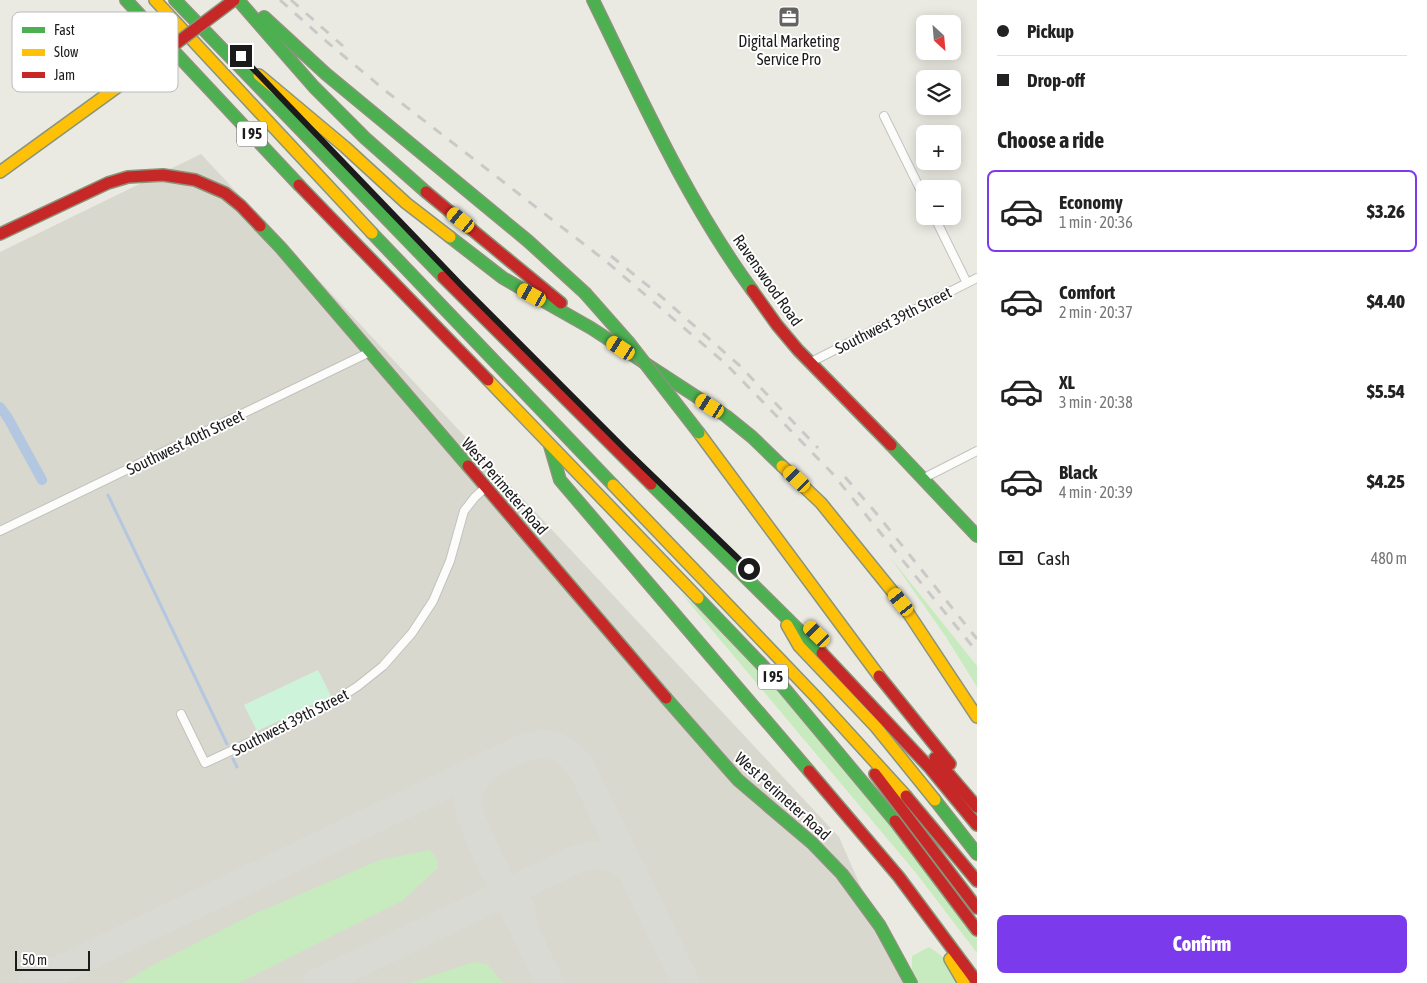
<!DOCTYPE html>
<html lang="en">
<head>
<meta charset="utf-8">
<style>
	:root { --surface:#fff; --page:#f2f2f2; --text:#222; --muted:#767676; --line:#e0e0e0; --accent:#7c3aed }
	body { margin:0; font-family:"Asap Condensed",sans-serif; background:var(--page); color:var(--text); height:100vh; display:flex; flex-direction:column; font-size:19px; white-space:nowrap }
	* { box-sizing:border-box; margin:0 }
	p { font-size:16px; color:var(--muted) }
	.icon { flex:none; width:28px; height:28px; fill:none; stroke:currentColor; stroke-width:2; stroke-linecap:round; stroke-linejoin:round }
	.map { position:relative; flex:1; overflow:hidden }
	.panel { display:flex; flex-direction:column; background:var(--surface); width:450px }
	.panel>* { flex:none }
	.banner { display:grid; align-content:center; height:110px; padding:0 20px; background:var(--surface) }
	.needle { width:32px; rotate:154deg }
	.controls { position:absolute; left:916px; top:15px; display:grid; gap:10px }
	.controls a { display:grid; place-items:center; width:45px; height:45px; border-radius:8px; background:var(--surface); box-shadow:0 2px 12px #0003; font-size:25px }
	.scale { position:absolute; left:15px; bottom:12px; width:75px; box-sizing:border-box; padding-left:5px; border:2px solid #1b1b1b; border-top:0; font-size:14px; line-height:18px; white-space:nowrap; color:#1b1b1b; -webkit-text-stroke:4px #fff; paint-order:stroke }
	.end { position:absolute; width:22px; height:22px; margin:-11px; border:6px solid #1b1b1b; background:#fff; box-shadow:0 0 0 2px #fff }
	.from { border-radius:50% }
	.car { position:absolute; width:15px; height:30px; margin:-15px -8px; border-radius:6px; box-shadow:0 0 4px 1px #0007; background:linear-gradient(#f5c518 24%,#345 0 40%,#f5c518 0 76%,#345 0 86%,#f5c518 0) }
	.banner b { display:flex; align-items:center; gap:18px; height:48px; font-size:19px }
	.banner b+b { border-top:1px solid var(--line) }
	.banner i { width:12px; height:12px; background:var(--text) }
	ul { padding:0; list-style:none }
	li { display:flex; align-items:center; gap:15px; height:82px; margin:0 10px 8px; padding:0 10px; border:2px solid transparent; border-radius:8px }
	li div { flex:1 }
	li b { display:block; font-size:19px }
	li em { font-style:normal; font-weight:800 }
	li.active { border-color:var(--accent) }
	li>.icon { width:45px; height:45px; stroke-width:1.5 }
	h2 { padding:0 20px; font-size:22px; line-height:60px }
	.pay { display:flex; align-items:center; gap:12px; height:55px; padding:0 20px; font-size:19px }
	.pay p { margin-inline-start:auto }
	.action { display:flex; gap:10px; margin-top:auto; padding:10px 20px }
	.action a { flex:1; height:58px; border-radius:8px; background:var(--accent); color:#fff; font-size:20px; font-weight:800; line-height:58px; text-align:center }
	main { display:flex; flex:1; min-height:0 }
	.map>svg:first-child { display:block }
	.airport { fill:#d8d8cf }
	.grass { fill:#c7ebbe }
	.park { fill:#cdf4db }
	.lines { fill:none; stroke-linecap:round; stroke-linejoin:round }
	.stream { stroke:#b3c7e0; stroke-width:3 }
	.canal { stroke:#b3c7e0; stroke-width:10 }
	.taxiway { stroke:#dadad5; stroke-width:28 }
	.street-casing { stroke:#c2c2bf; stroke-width:10 }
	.fast-casing { stroke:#8a947a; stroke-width:14 }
	.slow-casing { stroke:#8a947a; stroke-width:14 }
	.jam-casing { stroke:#8a947a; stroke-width:14 }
	.street { stroke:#fcfcfb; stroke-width:8 }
	.fast { stroke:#4caf50; stroke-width:11 }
	.slow { stroke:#ffc107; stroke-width:11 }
	.jam { stroke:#c62828; stroke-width:11 }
	.rail { stroke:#c9c9c8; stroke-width:3; stroke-dasharray:10 10; stroke-linecap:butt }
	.fast-bridge-casing { stroke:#8a947a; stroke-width:14; stroke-linecap:butt }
	.jam-bridge-casing { stroke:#8a947a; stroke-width:14; stroke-linecap:butt }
	.fast-bridge { stroke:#4caf50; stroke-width:11 }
	.jam-bridge { stroke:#c62828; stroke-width:11 }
	.route { stroke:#1b1b1b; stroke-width:6 }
	.labels { text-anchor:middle; stroke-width:4; stroke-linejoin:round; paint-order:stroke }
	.shield { fill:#fff; stroke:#5f5f5f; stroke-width:1 }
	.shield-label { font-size:15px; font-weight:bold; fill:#1b1b1b }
	.poi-label { font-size:16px; fill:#1b1b1b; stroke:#fff }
	.street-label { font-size:16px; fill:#1b1b1b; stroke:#fff }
	.key { fill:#fff; stroke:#bbb; stroke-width:1 }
	.key-label { font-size:14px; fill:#1b1b1b }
</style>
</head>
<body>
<main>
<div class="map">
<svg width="977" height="983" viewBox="0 0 977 983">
	<rect width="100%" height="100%" fill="#eaeae2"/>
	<path class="airport" d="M201 154 839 837 903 983H0V252Z"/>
	<path class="grass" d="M890 557 977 666V687L946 637Z
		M681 593 746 653 894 824 977 934V953L916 873Z
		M430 850 437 859 438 868 402 901 239 983H123L151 966 254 914 380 860Z
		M929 947 942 956 957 983H917L912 975V956Z
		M474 962 487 964 503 983H410Z"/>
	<path class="park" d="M318 670 331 696 257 731 244 705Z"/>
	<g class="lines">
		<path class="stream" d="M108 495 227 744
			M233 759 237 767"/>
		<path class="canal" d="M0 407 8 418 42 480"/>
		<path class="taxiway" d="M487 766C477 775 470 785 468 799 465 818 512 904 523 927
			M521 909 523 927 550 983
			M32 983 523 748C546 739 566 746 581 767L686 983
			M317 983 579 858C601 851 617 857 633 872"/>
		<g class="street-casing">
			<path id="street" d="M884 116 925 199
				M934 216 967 283
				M809 363 977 278
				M924 478 977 451
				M0 531 370 352
				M181 714 205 763 329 705 358 686 383 666 412 633 433 601 450 561 464 511 475 497 485 488"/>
		</g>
		<g class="fast-casing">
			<path id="fast" d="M126 0 299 185
				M175 0 443 277
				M238 0 314 87 365 138 426 192
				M593 0C641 98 687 201 752 290
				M264 17 326 74 528 241 585 293
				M260 226 281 248 468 466
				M372 233 613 485
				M450 237 503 278 591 328 726 416 752 437 782 466
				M891 445 977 536
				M550 446 560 480 809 771
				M651 484 822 653
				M698 598 784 688 895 821
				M666 698 738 780 812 843 842 874 880 926 911 983
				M935 800 977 854"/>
		</g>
		<g class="slow-casing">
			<path id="slow" d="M155 0 372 233
				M259 75 345 147 406 203 450 237
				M0 172 138 72
				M488 380 698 598
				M699 433 879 676
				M782 466 821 503 901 602 977 717
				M613 485 815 696 906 796
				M787 625 799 646 876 727 935 800
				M950 959 964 983"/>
		</g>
		<g class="jam-casing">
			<path id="jam" d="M299 185 488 380
				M426 192 561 303
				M0 234 108 183 128 177 163 175 195 180 225 193 241 206 260 226
				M443 277 651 484
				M752 290 777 325 798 350 891 445
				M468 466 666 698
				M822 653 930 768 977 825
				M879 676 950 764
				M935 758 977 807
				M809 771 899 877 977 982
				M875 774 977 908
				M906 796 977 881
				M895 821 977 930"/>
		</g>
		<use href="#street" class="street"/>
		<use href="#fast" class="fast"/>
		<use href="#slow" class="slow"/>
		<use href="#jam" class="jam"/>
		<path class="rail" d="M280 0 327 42 387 92 607 262 726 364 832 473 977 652
			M291 0 343 46
			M611 256 657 293 739 365 818 448
			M845 477 876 513 977 639"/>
		<g class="fast-bridge-casing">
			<path id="fast-bridge" d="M585 293 630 344 699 433"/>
		</g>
		<g class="jam-bridge-casing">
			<path id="jam-bridge" d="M138 72 234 0"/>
		</g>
		<use href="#fast-bridge" class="fast-bridge"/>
		<use href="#jam-bridge" class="jam-bridge"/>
	</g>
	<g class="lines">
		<path class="route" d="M241 56 462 286 628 452 749 569"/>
	</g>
	<defs>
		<g id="office-square" transform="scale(1.125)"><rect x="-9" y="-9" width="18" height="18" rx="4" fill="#636361" stroke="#fff"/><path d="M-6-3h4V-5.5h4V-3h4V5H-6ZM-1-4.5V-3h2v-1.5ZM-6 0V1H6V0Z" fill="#fff"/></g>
	</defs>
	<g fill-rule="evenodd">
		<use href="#office-square" x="789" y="17"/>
	</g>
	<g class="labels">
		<g class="shield">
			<rect x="237" y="121.5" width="30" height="25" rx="4"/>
			<rect x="758" y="664.5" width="30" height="25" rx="4"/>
		</g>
		<g class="shield-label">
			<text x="252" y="139">I 95</text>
			<text x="773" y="682">I 95</text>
		</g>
		<g class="poi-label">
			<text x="789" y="47">Digital Marketing<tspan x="789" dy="18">Service Pro</tspan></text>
		</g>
		<g class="street-label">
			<text transform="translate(768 280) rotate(55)" y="6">Ravenswood Road</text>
			<text transform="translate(893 320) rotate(-27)" y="6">Southwest 39th Street</text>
			<text transform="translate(185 442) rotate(-26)" y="6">Southwest 40th Street</text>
			<text transform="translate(505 486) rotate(49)" y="6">West Perimeter Road</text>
			<text transform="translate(290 722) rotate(-27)" y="6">Southwest 39th Street</text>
			<text transform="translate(783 796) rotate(42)" y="6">West Perimeter Road</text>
		</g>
	</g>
	<rect x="12" y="12" width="166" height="80" rx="8" class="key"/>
	<rect x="22" y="27" width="23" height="6" fill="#4caf50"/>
	<rect x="22" y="49" width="23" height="7" fill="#ffc107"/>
	<rect x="22" y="72" width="23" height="6" fill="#c62828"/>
	<g class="key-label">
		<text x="54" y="35">Fast</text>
		<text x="54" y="57">Slow</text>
		<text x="54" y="80">Jam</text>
	</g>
</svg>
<div class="controls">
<a><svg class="needle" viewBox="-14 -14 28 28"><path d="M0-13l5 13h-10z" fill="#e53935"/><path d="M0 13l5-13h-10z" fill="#767676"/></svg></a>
<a><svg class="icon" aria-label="layers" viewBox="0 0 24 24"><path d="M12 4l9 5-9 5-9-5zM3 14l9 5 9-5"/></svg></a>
<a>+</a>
<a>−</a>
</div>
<div class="scale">50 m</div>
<i class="end from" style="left:749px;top:569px"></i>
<i class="end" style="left:241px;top:56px"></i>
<i class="car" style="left:461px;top:220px;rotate:309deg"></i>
<i class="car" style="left:532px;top:295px;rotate:299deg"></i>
<i class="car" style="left:621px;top:348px;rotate:303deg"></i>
<i class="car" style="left:710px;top:406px;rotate:303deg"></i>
<i class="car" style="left:797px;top:479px;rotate:314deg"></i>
<i class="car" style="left:901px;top:602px;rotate:322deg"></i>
<i class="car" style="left:817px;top:634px;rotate:314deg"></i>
</div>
<section class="panel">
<div class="banner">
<b><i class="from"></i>Pickup</b>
<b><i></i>Drop-off</b>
</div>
<h2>Choose a ride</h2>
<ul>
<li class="active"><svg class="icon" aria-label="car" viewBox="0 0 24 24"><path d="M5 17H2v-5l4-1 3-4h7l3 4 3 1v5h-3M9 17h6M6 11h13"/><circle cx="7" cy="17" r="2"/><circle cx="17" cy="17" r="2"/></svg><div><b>Economy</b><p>1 min · 20:36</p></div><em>$3.26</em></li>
<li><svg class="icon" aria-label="car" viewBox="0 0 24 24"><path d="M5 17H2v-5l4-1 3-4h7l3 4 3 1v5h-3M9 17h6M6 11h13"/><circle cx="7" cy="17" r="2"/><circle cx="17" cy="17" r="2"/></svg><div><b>Comfort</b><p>2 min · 20:37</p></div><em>$4.40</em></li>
<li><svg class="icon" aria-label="car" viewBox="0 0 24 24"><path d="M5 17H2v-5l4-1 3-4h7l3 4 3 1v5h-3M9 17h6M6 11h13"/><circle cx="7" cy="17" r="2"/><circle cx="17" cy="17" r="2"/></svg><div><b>XL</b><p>3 min · 20:38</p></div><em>$5.54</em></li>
<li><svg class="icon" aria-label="car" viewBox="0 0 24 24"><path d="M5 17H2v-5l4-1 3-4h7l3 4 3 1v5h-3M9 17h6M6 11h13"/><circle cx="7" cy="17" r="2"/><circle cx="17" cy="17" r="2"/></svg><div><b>Black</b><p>4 min · 20:39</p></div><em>$4.25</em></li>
</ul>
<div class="pay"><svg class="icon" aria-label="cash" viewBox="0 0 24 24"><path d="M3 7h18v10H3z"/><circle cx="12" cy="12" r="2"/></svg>Cash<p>480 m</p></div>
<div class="action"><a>Confirm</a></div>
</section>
</main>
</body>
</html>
